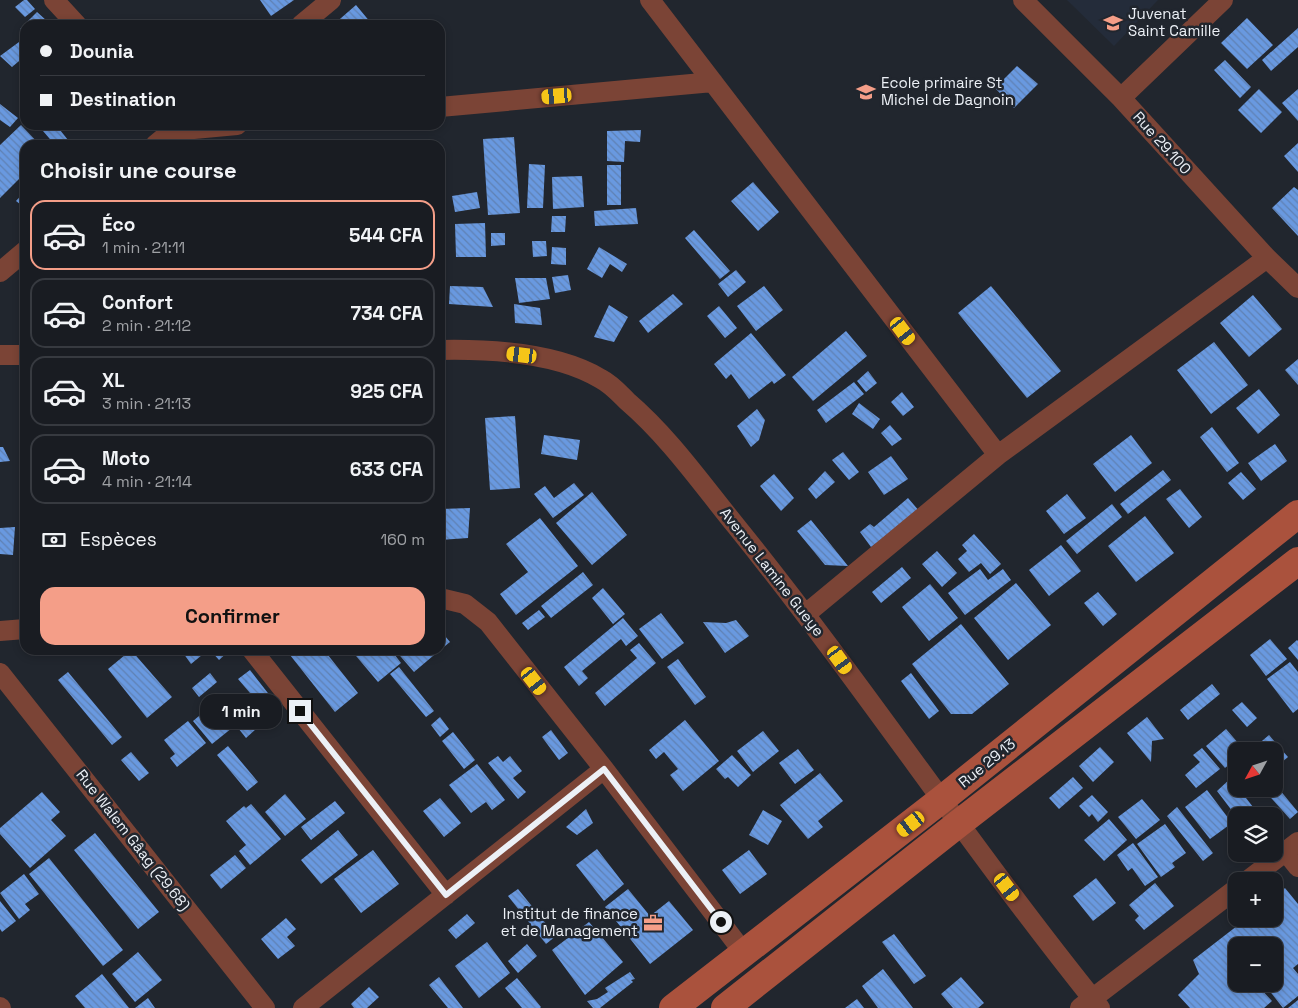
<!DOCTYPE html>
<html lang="fr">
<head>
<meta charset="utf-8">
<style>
	:root { --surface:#191c22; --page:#26292f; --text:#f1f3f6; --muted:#9fa1a5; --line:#373a40; --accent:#f49e88 }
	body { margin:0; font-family:"Space Grotesk",sans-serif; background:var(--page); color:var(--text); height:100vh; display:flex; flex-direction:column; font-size:19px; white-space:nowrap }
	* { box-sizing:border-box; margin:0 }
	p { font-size:16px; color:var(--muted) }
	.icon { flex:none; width:28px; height:28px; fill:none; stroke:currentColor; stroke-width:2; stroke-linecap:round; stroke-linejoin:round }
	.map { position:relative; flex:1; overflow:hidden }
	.drawer { position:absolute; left:20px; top:140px; width:425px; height:515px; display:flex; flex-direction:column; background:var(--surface); border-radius:15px; box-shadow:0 2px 8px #0003,0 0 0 1px var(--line) }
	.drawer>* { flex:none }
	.banner { position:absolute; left:20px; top:20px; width:425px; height:110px; border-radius:15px; box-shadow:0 2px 8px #0003,0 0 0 1px var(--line); display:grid; align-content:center; height:110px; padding:0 20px; background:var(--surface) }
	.needle { width:32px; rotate:230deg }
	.fabs { position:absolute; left:1228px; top:742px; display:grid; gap:10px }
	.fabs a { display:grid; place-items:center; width:55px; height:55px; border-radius:10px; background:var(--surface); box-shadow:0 2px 8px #0003,0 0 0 1px var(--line); font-size:25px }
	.end { position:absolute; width:22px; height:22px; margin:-11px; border:6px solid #ecf0f6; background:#111; box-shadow:0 0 0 2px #111 }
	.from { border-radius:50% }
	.bubble { position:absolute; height:35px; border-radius:15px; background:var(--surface); box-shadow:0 2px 8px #0003,0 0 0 1px var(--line); font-size:16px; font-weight:800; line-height:35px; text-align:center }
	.car { position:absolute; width:15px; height:30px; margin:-15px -8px; border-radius:6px; box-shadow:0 0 4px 1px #0007; background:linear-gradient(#f5c518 24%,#345 0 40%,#f5c518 0 76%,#345 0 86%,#f5c518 0) }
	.banner b { display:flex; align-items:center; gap:18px; height:48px; font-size:19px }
	.banner b+b { border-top:1px solid var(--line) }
	.banner i { width:12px; height:12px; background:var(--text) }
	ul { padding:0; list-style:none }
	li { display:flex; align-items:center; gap:15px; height:70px; margin:0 10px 8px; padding:0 10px; border:2px solid var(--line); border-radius:15px }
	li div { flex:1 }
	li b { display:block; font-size:19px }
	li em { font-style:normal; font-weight:800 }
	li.on { border-color:var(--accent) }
	li>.icon { width:45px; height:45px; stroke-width:1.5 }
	h2 { padding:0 20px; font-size:22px; line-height:60px }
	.pay { display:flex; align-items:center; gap:12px; height:55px; padding:0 20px; font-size:19px }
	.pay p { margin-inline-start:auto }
	.cta { display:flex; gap:10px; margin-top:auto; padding:10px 20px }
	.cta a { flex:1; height:58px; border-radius:15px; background:var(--accent); color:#111; font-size:20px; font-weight:800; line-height:58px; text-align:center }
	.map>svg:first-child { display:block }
	.built { fill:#242c3a }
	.building { fill:url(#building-back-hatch) }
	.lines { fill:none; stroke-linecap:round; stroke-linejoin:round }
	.minor { stroke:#7b4436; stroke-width:20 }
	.secondary { stroke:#aa523d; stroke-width:28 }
	.route { stroke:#ecf0f6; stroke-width:6 }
	.labels { text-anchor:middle; stroke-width:5; stroke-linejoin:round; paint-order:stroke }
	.poi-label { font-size:15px; fill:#ecf0f6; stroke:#21262e; text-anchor:start }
	.street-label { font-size:15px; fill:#ecf0f6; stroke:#21262e }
</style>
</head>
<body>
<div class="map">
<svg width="1298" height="1008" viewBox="0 0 1298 1008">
	<defs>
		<pattern id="building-back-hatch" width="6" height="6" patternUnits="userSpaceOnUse" patternTransform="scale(1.25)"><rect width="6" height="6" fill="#6999e0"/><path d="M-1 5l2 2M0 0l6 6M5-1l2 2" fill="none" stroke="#5f81b3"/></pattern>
	</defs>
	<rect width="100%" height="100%" fill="#21262e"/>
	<path class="built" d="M1067 0H1158L1114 46Z"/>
	<path class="building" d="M24 0H27L35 9 25 17 15 7Z
		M260 0H294L271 16Z
		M356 5 371 23 369 25H333Z
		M37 12 47 21 44 25H25V34L20 29Z
		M1247 18 1273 45 1247 69 1221 43Z
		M1298 28V47L1271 71 1262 60Z
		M19 42 25 50V56L12 67 0 56Z
		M1225 60 1251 87 1240 98 1214 70Z
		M1017 66 1038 84 1014 108 995 88Z
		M1259 89 1282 112 1261 133 1238 110Z
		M1298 89V121L1282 103Z
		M0 104 18 118 10 127 0 120Z
		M21 125 40 145H25V173L0 198V145Z
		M50 125H56L72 145H55L43 131Z
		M82 125H94L89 130Z
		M641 130 640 142 625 141 624 162 607 161V131Z
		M514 137 520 213 488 215 483 139Z
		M89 140 94 145H83Z
		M1298 143V172L1284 156Z
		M440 160H442L443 190H440Z
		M529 164 545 165 543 208H527Z
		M607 165H621V205H607Z
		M582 176 584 207 553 209 552 177Z
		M753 182 779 212 758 231 731 201Z
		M1294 187 1298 190V236L1272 208Z
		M25 191V208L16 201Z
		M477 192 480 208 455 212 452 196Z
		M636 208 638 224 595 226 594 211Z
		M552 216H566L565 232H551Z
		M485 223 486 257H456L455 224Z
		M694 230 730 271 720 279 685 238Z
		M491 233H505V245L491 246Z
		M532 241H546L547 256 533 257Z
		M552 247 566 248V265L551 264Z
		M599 247 627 264 622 272 610 264 602 278 587 269Z
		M736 270 746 282 728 297 718 284Z
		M568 275 571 290 555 293 552 277Z
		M515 278H546L550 299 519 303Z
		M450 286 483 287 493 307 449 304Z
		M764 286 783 310 756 331 737 306Z
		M991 286 1061 371 1027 398 958 313Z
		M673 294 683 304 648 333 639 321Z
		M1253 295 1282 329 1249 357 1220 323Z
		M514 304 540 308 542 325 515 323Z
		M609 305 628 317 614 342 594 337Z
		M719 306 737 328 725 338 707 316Z
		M846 331 867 356 813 401 792 377Z
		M751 333 786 375 774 384 772 381 749 399 731 374 726 379 714 364Z
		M1214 342 1248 385 1211 414 1177 370Z
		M1298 359V385L1285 370Z
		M868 371 877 383 866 392 857 381Z
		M854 382 864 394 826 423 817 410Z
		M1259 389 1280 415 1258 434 1236 408Z
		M902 392 914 407 903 416 891 402Z
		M859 403 880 419 873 429 852 414Z
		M757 409 765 420 759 440 751 447 737 426Z
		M515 416 520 488 490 490 485 418Z
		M890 425 902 439 892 446 881 433Z
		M1212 427 1239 463 1227 472 1200 437Z
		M544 435 580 440 577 460 541 454Z
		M1131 435 1152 463 1115 492 1093 464Z
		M1275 444 1287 461 1261 481 1248 463Z
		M440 446H443L445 457 440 459Z
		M0 447H3L10 461 0 462Z
		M843 452 859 472 849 480 832 460Z
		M891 456 908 479 884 495 868 472Z
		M1163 470 1171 480 1128 514 1120 504Z
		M825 471 835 482 816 499 808 489Z
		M1241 472 1256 489 1243 500 1228 483Z
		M774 474 794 498 781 511 760 486Z
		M574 483 584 495 553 518 534 494 545 486 554 498Z
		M1180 489 1202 517 1189 528 1166 499Z
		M592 492 627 535 592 565 556 523Z
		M1067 494 1086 518 1064 534 1046 511Z
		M908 498 920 512 871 547 860 532 870 524 874 527Z
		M1112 504 1122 517 1077 554 1066 541Z
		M470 508 468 538 440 540V509Z
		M1145 516 1174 553 1136 582 1108 546Z
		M540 518 578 566 516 615 500 594 528 572 506 544Z
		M811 520 848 566 825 565 797 531Z
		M15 527 13 555 0 554V528Z
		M974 534 1001 564 990 574 981 563 969 572 958 559 967 551 962 545Z
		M1061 545 1081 571 1049 596 1029 570Z
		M937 551 957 573 942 587 922 564Z
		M902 567 911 578 881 603 872 592Z
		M980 569 988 580 1003 569 1011 580 965 615 948 593Z
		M583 572 593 585 551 618 541 606Z
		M1016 583 1051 625 1008 660 974 618Z
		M930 584 958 618 929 641 902 607Z
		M603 588 625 614 613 624 592 598Z
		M1098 592 1117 614 1103 626 1084 603Z
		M539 610 545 617 528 630 522 623Z
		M661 613 684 643 662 659 639 629Z
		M623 618 638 636 626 646 621 639 582 671 588 678 579 686 564 667Z
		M736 620 749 636 725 653 703 622 726 623Z
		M961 624 1009 684 972 714H951L912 664Z
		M440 630 450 642 440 650Z
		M1270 639 1287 659 1266 676 1250 655Z
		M1297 640 1298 641V660L1288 648Z
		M639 643 656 663 605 706 595 693 637 658 630 650Z
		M131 650 172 697 147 718 108 669Z
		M181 650H198L202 655 191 664Z
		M210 650H230L219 660Z
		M296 650H324L358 693 335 712 290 655Z
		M351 650H391L401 663 378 682Z
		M395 650H440L414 672Z
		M678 659 706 697 695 705 667 667Z
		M1290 662 1298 672V709L1293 713 1267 679Z
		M399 667 434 711 426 717 390 674Z
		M250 670 271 697 236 725 226 712 250 693 238 679Z
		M68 672 122 737 112 745 58 680Z
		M210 673 217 682 199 697 192 688Z
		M911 673 939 711 929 719 901 681Z
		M1212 684 1220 694 1188 720 1180 710Z
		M1242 702 1257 718 1247 727 1232 710Z
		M260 709 268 718 246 738 238 728Z
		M205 711 214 723 223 716 232 728 212 744 193 721Z
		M440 717 449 729 440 737 431 725Z
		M1147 717 1164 739 1152 741 1151 762 1127 733Z
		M685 720 719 761 683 791 670 775 678 769 664 752 656 759 649 750Z
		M188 721 206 743 177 767 170 758 175 754 164 740Z
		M1226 729 1245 751H1236V759L1225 768 1206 746Z
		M551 730 568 753 559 760 542 737Z
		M763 731 779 751 753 772 737 751Z
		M453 732 475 760 464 769 442 741Z
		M1269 735 1288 757 1275 768 1274 751H1261L1256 746Z
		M228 746 258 782 247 791 217 755Z
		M1100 747 1114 762 1093 782 1079 766Z
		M1202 748 1220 769 1196 788 1185 775 1200 762 1193 755Z
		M798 749 814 770 795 784 779 763Z
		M131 752 149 773 139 781 121 760Z
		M732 755 751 775 738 787 728 777 725 779 716 769Z
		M498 756 503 762 510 756 522 771 513 778 526 792 518 799 488 763Z
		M477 764 505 800 492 810 486 802 471 813 449 785Z
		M820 773 843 801 818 821 823 827 808 839 780 805Z
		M1073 777 1083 788 1059 809 1049 798Z
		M1231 778 1236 789H1239L1260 816H1236L1217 791Z
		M1274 783 1298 812 1290 819 1263 789H1274Z
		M1246 789H1256L1250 795Z
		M1207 790 1232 823 1210 839 1185 807Z
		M42 792 60 812 51 820 66 836 30 868 0 834V828Z
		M285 794 306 819 285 836 265 812Z
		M1092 795 1108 812 1098 822 1092 814 1089 817 1079 806Z
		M440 798 461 823 444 837 423 811Z
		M1142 799 1160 820 1136 839 1118 817Z
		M335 801 345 813 311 840 301 827Z
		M251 804 281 839 250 865 239 851 246 845 226 821 244 806 246 808Z
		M1177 807 1213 853 1203 861 1167 816Z
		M586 809 593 823 577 835 566 827Z
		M763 810 782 821 768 845 749 835Z
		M1109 819 1127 840 1104 861 1084 840Z
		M1165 824 1186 853 1172 863 1175 867 1161 877 1137 844Z
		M338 830 358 855 321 884 301 860Z
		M95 833 159 912 138 929 74 850Z
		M1133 843 1158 877 1145 886 1132 868 1128 871 1117 855Z
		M597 849 624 884 604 901 576 865Z
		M373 850 399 884 361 913 334 879Z
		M749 850 767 874 740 894 722 870Z
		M235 855 246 868 221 889 210 875Z
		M49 858 123 950 103 966 29 874Z
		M24 874 39 894 25 904 30 910 19 919 0 893Z
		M1096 878 1116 903 1093 921 1073 896Z
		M1155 883 1174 906 1144 930 1135 920 1139 916 1129 905Z
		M1285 888 1298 904V964L1293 968 1298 974V996L1283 1008 1268 989 1271 986 1269 984H1274V946H1236V956L1233 957 1236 961V984H1256L1272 1001 1264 1008H1190L1178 995 1199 974 1193 960 1246 919H1274V897Z
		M518 889 556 936 546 944 508 896Z
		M628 889 650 916 669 901 693 930 650 964 605 907Z
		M0 901 16 921 2 932 0 929Z
		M467 914 475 923 456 939 448 930Z
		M286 918 296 929 287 937 295 946 278 959 261 939Z
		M589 922 623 962 585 995 552 950Z
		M894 934 926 976 914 984 882 942Z
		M487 942 510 973 479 998 455 966Z
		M527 944 537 956 518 973 508 961Z
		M138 952 162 980 135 1002 112 974Z
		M883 969 913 1008H878L862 986Z
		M630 972 635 979 631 980 633 982 600 1008H593L587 1001 597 999 608 992 605 988Z
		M102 974 129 1008H85L75 996Z
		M439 977 463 1008H448L429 985Z
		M961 977 984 1003 978 1008H953L941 994Z
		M517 978 541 1007 540 1008H522L505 988Z
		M369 987 379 997 367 1008H354L351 1004Z
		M148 998 155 1008H135Z
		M857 999 864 1008H845Z
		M1298 1000V1008H1288Z"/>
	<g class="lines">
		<path class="minor" d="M54 0 77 25
			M650 0 998 455
			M1023 0 1121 98 1267 258 1298 288
			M301 25 331 0
			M1121 98 1223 0
			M440 107 713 82
			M167 125 172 131 237 125
			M155 145 179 125
			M0 272 25 251
			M440 350C490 349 557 352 601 379 611 384 619 393 627 401 669 437 701 483 736 526 862 682 973 851 1100 1008
			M0 355H25
			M440 598 465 604 488 622 604 769 744 953
			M807 613 998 455 1267 258
			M0 631 25 629
			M252 650 446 895
			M0 673 265 1008
			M1286 852 1298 867
			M1247 881 1298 842
			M0 1007 1 1008
			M303 1008 604 769
			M1080 1008 1236 889"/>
		<path class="secondary" d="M673 1008 941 800 1298 514
			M725 1008 958 824 1298 561"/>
	</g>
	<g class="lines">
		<path class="route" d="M300 711 446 895 604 769 721 922"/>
	</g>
	<defs>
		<g id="school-bare" transform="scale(1.5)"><path d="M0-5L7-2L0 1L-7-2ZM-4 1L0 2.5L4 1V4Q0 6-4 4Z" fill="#f49e88" stroke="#21262e" stroke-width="2.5" paint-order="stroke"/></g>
		<g id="office-bare" transform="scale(1.5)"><path d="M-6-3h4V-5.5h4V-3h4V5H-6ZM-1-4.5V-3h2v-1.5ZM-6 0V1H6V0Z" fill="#f49e88" stroke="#21262e" stroke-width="2.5" paint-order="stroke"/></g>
	</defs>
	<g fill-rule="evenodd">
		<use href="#school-bare" x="1113" y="23"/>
		<use href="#school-bare" x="866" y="92"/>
		<use href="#office-bare" x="653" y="923"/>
	</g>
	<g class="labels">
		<g class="poi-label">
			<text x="1128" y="19">Juvenat<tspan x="1128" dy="17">Saint Camille</tspan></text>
			<text x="881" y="88">Ecole primaire St<tspan x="881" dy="17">Michel de Dagnoin</tspan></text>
			<text x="638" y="919" text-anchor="end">Institut de finance<tspan x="638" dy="17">et de Management</tspan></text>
		</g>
		<g class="street-label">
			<text transform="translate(1162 143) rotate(48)" y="5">Rue 29.100</text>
			<text transform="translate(772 572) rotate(52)" y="5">Avenue Lamine Gueye</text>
			<text transform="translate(987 763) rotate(-39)" y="5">Rue 29.13</text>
			<text transform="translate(133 840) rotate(52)" y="5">Rue Walem Gâag (29.68)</text>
		</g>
	</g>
</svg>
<div class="fabs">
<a><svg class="needle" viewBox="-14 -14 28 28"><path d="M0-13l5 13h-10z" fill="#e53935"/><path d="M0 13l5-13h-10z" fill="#9fa1a5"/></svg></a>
<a><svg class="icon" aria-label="layers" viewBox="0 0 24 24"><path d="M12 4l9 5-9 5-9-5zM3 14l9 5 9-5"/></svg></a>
<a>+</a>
<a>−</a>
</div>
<i class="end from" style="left:721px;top:922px"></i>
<i class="end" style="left:300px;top:711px"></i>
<div class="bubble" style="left:200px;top:694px;width:82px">1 min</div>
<i class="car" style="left:557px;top:96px;rotate:265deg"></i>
<i class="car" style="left:903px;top:331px;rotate:143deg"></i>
<i class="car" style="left:522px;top:355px;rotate:277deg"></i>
<i class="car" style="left:840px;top:660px;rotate:144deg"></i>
<i class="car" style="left:534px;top:681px;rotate:142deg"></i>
<i class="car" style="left:911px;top:824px;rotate:232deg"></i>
<i class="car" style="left:1007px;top:887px;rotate:143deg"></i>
<div class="banner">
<b><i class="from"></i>Dounia</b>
<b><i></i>Destination</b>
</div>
<section class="drawer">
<h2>Choisir une course</h2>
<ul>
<li class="on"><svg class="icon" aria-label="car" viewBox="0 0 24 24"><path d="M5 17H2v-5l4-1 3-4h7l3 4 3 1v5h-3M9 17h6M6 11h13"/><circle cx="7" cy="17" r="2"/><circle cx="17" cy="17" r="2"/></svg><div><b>Éco</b><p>1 min · 21:11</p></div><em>544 CFA</em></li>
<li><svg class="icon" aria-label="car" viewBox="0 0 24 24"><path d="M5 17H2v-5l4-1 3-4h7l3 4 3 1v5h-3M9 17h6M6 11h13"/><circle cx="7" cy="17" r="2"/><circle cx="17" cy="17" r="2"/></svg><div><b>Confort</b><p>2 min · 21:12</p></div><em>734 CFA</em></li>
<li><svg class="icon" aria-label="car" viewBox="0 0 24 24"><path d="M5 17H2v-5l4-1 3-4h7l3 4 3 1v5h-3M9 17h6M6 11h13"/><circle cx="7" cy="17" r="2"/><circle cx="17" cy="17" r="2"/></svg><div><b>XL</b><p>3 min · 21:13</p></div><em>925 CFA</em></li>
<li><svg class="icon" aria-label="car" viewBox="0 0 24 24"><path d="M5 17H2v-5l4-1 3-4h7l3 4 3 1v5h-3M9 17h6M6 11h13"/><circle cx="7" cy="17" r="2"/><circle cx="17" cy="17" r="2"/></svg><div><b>Moto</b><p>4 min · 21:14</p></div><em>633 CFA</em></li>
</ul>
<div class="pay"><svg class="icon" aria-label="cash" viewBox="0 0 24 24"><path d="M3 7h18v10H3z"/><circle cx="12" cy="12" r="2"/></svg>Espèces<p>160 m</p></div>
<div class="cta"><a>Confirmer</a></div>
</section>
</div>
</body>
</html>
